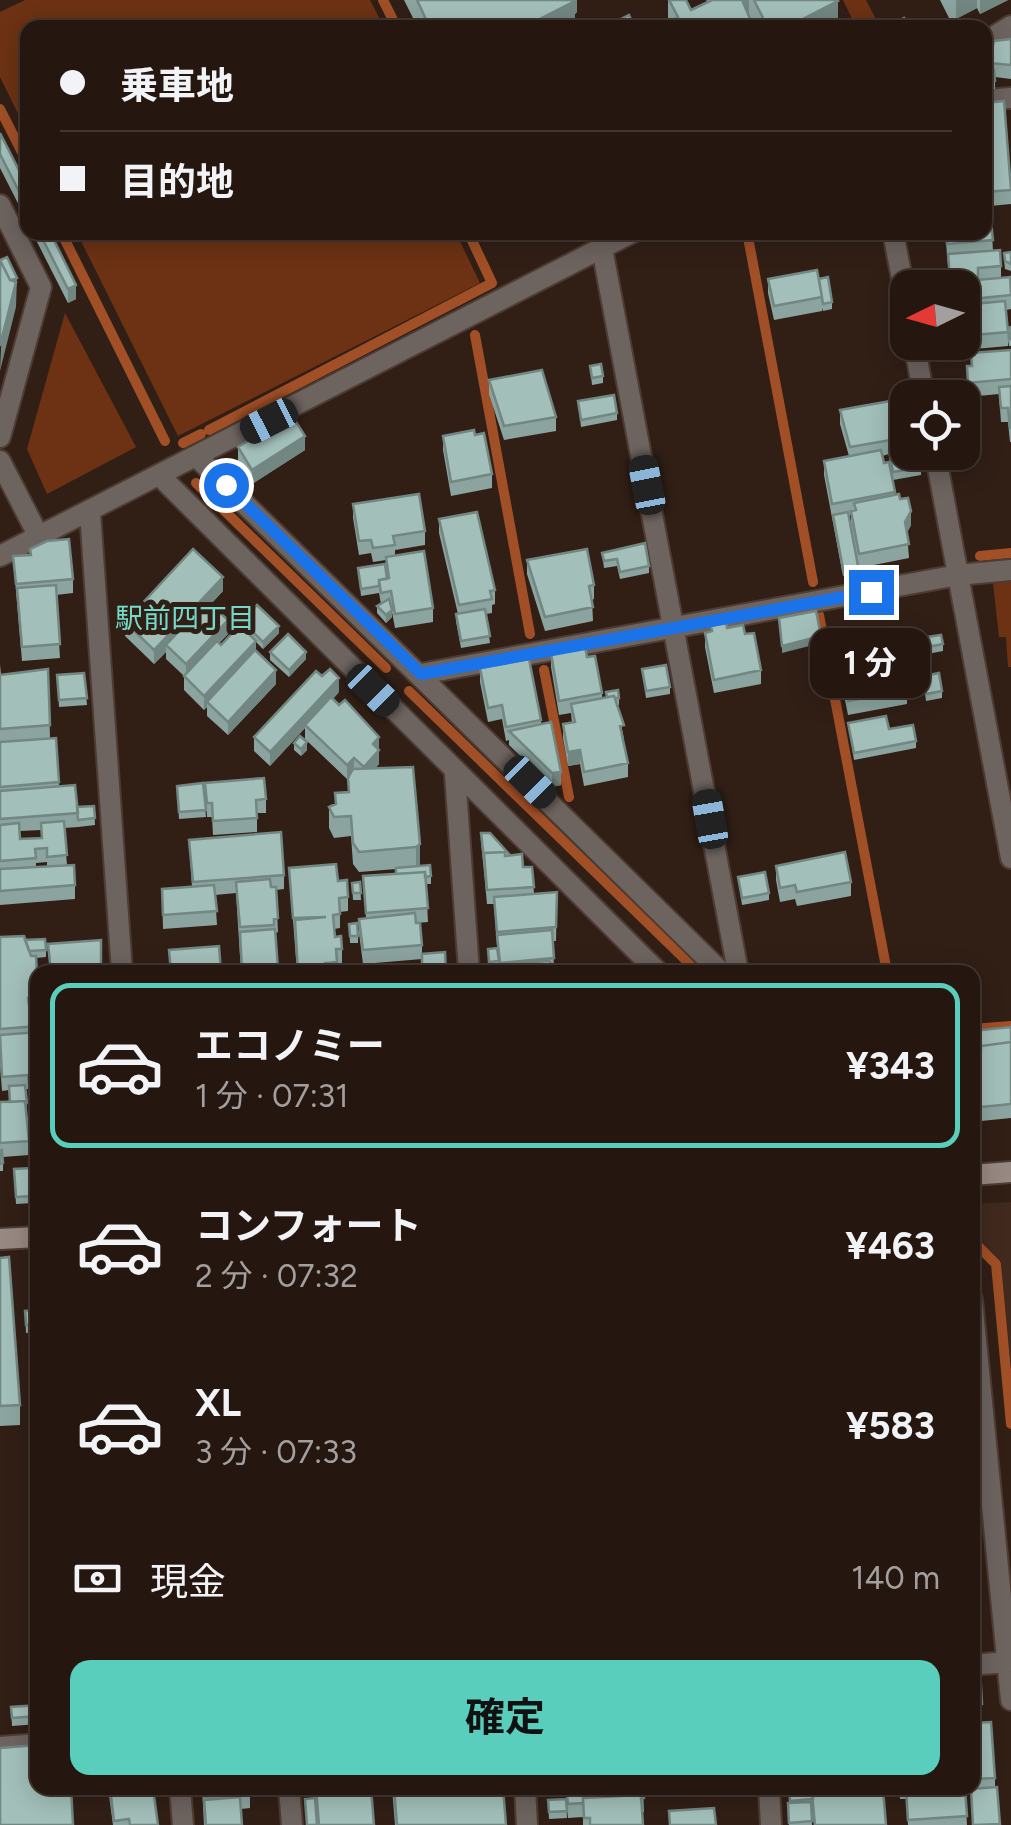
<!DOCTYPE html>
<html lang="ja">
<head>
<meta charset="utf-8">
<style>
	:root { --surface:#251710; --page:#2d2019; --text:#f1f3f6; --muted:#a39f9f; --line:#423630; --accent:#5acebd }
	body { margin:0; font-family:Figtree,"Noto Sans JP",sans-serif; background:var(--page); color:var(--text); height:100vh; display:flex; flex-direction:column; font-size:38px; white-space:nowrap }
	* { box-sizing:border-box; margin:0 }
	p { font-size:32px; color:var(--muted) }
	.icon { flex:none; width:55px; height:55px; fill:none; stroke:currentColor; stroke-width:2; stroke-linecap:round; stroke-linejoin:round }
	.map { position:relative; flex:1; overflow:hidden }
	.side { position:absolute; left:30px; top:965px; width:950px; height:830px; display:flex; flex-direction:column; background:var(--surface); border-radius:20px; box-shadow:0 5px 25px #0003,0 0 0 2px var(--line) }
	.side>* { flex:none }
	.guide { position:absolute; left:20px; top:20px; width:972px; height:220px; border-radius:20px; box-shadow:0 5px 25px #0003,0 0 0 2px var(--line); display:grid; align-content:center; height:220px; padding:0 40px; background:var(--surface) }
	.needle { width:65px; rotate:265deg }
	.controls { position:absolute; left:890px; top:270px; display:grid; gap:20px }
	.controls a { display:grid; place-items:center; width:90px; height:90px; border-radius:20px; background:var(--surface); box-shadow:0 5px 25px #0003,0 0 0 2px var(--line); font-size:50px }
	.end { position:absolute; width:45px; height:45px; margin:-22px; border:12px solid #1a73e8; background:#fff; box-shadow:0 0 0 5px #fff }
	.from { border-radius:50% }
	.bubble { position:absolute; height:70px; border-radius:20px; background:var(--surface); box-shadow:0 5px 25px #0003,0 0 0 2px var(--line); font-size:32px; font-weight:700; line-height:70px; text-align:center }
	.car { position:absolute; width:30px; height:60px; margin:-30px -15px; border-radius:12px; box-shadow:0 0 8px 2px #0007; background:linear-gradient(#222 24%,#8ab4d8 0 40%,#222 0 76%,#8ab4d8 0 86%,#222 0) }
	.guide b { display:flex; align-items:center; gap:35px; height:95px; font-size:38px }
	.guide b+b { border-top:2px solid var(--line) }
	.guide i { width:25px; height:25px; background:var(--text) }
	ul { padding:18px 0 0; list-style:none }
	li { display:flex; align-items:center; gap:30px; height:165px; margin:0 20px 15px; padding:0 20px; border:5px solid transparent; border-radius:20px }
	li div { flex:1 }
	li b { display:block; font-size:38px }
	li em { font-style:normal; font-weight:700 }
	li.on { border-color:var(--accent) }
	li>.icon { width:90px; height:90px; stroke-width:1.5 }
	.pay { display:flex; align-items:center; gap:25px; height:110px; padding:0 40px; font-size:38px }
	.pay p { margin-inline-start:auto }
	.button { display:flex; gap:20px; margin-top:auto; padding:20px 40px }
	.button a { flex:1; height:115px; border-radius:20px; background:var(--accent); color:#111; font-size:40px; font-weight:700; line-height:115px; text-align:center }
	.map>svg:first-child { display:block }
	.built { fill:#41291e }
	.green { fill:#6c3213 }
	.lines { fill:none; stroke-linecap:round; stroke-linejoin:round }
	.stream { stroke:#a04f26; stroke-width:10 }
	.lane-casing { stroke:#4d3c33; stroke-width:24 }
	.street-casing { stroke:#4d3c33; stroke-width:24 }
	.secondary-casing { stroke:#4d3c33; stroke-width:24 }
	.lane { stroke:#6d635f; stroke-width:20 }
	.street { stroke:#6d635f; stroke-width:20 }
	.secondary { stroke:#978881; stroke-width:20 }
	.wall { fill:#8ca49f; fill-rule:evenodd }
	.shaded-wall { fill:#728682 }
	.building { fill:#a3bfb9; stroke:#728682; stroke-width:2.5 }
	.route { stroke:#1a73e8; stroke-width:12 }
	.labels { text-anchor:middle; stroke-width:10; stroke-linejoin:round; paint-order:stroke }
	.neighbourhood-label { font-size:28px; fill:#73daca; stroke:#311f16 }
</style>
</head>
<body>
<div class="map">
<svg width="1011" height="1825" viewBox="0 0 1011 1825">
	<rect width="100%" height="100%" fill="#311f16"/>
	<path class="built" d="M1011 1202V1369L1001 1261 973 1234 972 1204Z"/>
	<path class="green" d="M25 0H370L384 27 28 28 27 132 0 77V12Z
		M843 0H866L880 27H856Z
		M77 233H456L480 283 178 436Z
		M65 313 136 447 47 494 27 449Z
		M1011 581V667H1008L1006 637H999L993 583Z"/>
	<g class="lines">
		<path class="stream" d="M383 0 397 28
			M0 109 28 164
			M61 232 165 441
			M747 232 813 582
			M475 335 530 634
			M209 430 492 283 468 232
			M183 443 201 434
			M196 483 386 668
			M980 556 1011 553
			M819 615 887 972
			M544 670 569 797
			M409 691 698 972
			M972 1029 1011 1026
			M972 1240 996 1264 1011 1424"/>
		<g class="lane-casing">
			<path id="lane" d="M0 205 41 287 0 437
				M0 461 39 537
				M289 1788 292 1825"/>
		</g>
		<g class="street-casing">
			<path id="street" d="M985 42 1011 26
				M985 100 1011 98
				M893 232 908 310
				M602 248 738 972
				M914 342 924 398
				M935 452 1011 858
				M198 458 721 972
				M161 477 658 972
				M90 512 122 972
				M0 556 633 232
				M421 674 958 575 1011 570
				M455 774 469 972
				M972 1300 1011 1700
				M972 1665 1007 1662
				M0 1747 38 1744
				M180 1788 183 1825
				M525 1788 527 1825
				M769 1788 771 1825"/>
		</g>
		<g class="secondary-casing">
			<path id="secondary" d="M972 1175 1011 1172
				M0 1239 38 1237"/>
		</g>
		<use href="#lane" class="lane"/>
		<use href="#street" class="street"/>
		<use href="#secondary" class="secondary"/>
	</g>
	<path class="wall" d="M404 0H577V12L575 14V27L573 28H418Z
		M668 0H686L691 10 708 2 706 0H837L838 28H657L668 22Z
		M940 0H1008L980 14 977 8 956 19 949 18Z
		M1011 39V79L995 77V89H985V71L989 70V63Z
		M985 103 1011 177V204L990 206 993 250 1001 266V278L1011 284V309L1006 310 1008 328 1011 327V346H1009L1008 340V346L952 351 951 342H962V288H950L945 232H985Z
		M0 133 28 188V223L0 168Z
		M32 232H50L76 299 68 303Z
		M1011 252V271L1005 269 1004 260Z
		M768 279H819L832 302V309L823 311 822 308V311L774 320 768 293Z
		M1011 350V442H1010L1008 422H1001L999 394 968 397 967 366H971V353Z
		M590 366 603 376V383L592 385Z
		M489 380 556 417V431L504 440 489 394Z
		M907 398 908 452 921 467V475L893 480 889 454 882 456 884 463 889 462 895 495 911 525 907 533 909 558 859 568 851 525V515H849L858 573 843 576 824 475V461L849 456 840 424V410Z
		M578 401 617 413V420L581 427Z
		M443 436 492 474V488L451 496 443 450Z
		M238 447 305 450 252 484 238 461Z
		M353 504 425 531V545L395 550V555L433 608V622L395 628 392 612V617L386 623 377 613V606L381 604 379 593 361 596 358 568 386 571V560L373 562 371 553 359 555 353 518Z
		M439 519 495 590V604L492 605V613L486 614 490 643 461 648 456 621V614H458L439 533Z
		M602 553 649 566V573L620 579 617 566 604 568Z
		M13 556 73 579V593L56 595 60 658 22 661Z
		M527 560 594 585V599L592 600 593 621 545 631 527 574Z
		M223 591 211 604 228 634 219 643 221 645 242 627V621L279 633 263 649 256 642V651L276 684 228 735 207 716V707L204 710 184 690V676L166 659V652L154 664 125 636V622Z
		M711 626 745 634 761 670V684L714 693 705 647V633L711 631Z
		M920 638 943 644V651L922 655Z
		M838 651 883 661 907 690V704L848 715 838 665Z
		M270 652 306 659 289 677 270 660Z
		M551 653 587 657 602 693V698H606V692L619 698V705H617L624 739H623L628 763V777L584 786 580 764 568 766 563 738V724L572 723 571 713 559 715 551 667Z
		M0 664 1 675 48 669 50 738H56L59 786 77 807 94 806 95 825 78 827V821V827L64 828 67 865 75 885V899L0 905ZM41 830V838L20 839V831ZM47 862V866L36 867V863Z
		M480 668 541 720V724L561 785 552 787 509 745V740L506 741 502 719 488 722 480 682Z
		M642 669 670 687V694L646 698Z
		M84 673 87 705 59 707 57 675Z
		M923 676 942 691V698L926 701Z
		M339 692 333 699 379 737V764L375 768 413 767 420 864 418 866 431 876V884H426L428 922 416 923 422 945V959L363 964 359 933V919L366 918 363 876 396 874V869L359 872 353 864 351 836 334 838 329 828V807L335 804V793H348V778L347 779 305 739V728L270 766 254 751V737Z
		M848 723 889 729 916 741V748L854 760Z
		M294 743 307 750 301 756 294 750Z
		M203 783 206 817 179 819 177 786Z
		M205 783 266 799V813H257V832L213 835 212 817H207Z
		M189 840 284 875V889L276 890 278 932 276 933 278 972H241L236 893 215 895 217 925 163 929 162 889 192 887Z
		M481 841 510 855 523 867H532L534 894 557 892 556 941H553L554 972H499V963V969H489L488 949 497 948V946L494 904H487Z
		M776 866 851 882V896L797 906 795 899 780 902 776 880Z
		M289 868 338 881 348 897V911L340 912V928L334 929 335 937 342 949V963H337V972H297Z
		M738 877 769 893V900L742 905Z
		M360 882 361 900H353L352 883Z
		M349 924 358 936V943H350Z
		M0 937 25 940 46 950V957L36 958 37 988H33L34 997H38V1170L33 1141 28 1089H26L29 1155 3 1157V1171H0V1102H9V1090L2 1091 0 1064Z
		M1011 1027V1118L981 1121 974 1059H973L972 1056V1031Z
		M31 1168 33 1203 16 1204 14 1169Z
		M0 1258 20 1405V1425L0 1426Z
		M37 1310 38 1332 26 1333 25 1311Z
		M972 1670 982 1704V1718L972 1719Z
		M38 1705V1724L12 1726 11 1707Z
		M972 1723 995 1778V1787H997L1000 1825H973L971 1793H965L967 1825H908L906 1799H900L899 1788H972Z
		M108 1788H153L158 1825H113Z
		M202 1788H250V1808L241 1809 242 1825H204Z
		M392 1788H503L506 1825H395Z
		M564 1788H643L644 1812 642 1813 643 1825H583V1817L568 1818 566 1801 567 1818 549 1819 548 1800 566 1799V1791H564Z
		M818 1788H892V1795L884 1796 886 1825H814L812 1806H811L812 1825H789V1789L813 1794 818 1793Z"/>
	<path class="shaded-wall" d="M570 0H577V12L575 14V27L522 28Z
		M716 0H749V24Z
		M956 0H977V8L956 19Z
		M980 0H1008L980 14Z
		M838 1V28H785Z
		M17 278 16 307 0 371 4 284Z
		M76 285V299L68 303V289Z
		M305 436V450L252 484V470Z
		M911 511V525L905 536V522Z
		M858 566V573L843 576V569Z
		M223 577V591L169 648 166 645V652L154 664V650Z
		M392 610V617L386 623V615Z
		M228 620V634L186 678V664Z
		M279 626V633L263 649V642Z
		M821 636V643L782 653V646Z
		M256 641V655L207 702V707L204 710V696Z
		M306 652V659L289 677V670Z
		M276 670V684L228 735V722Z
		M339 678V692L307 727 305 725V728L270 766V752Z
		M379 737V764L364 781V767L373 744Z
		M307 742V750L301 756V749Z
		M580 750V764L568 766V752Z
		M354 758V772L347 779V765Z
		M561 772V785L552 787V773Z
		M420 844V864L416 868V847Z"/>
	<path class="building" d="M417 0H574L575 1 522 28H430Z
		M669 0H686L691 10 712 0H742L754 28H657L678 17Z
		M754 0H837L838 1 785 28H768Z
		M629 15 635 28H620L617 21Z
		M904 18 909 28H889V26Z
		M1011 39V65L989 63 994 41Z
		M994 70 995 81 985 82V71Z
		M1004 101 1011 190 985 192V103Z
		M0 133 28 188V209L0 154Z
		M989 202 993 240 947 244 946 232H985V203Z
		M39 232H50L76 285 68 289Z
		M1000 250 1001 266 978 268V280L1010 277 1011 295 962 300V288H951L948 254Z
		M1011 252V264L1005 261 1004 253Z
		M7 257 17 278 12 280H10L0 260Z
		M0 260 10 280 16 282 0 346Z
		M817 270 822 297 774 306 768 279Z
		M828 277 832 302 823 304 819 279Z
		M1005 301 1008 332 962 336V305Z
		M1011 327V339H1009L1008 328Z
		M1011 350V379L968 383 967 366H972L971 353Z
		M601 364 603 376 592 378 590 366Z
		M542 370 556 417 504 426 489 380Z
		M1011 386V428H1010L1008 408H1001L999 387Z
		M614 395 617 413 581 420 578 401Z
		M907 398 908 437 850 447 840 410Z
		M291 414 305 436 252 470 238 447Z
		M474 430 475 435 484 433 492 474 451 482 443 436Z
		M908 448V452H918L921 467 893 472 889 451Z
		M881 450 884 463 889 462 895 492 832 504 824 461Z
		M419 494 425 531 393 536 395 545 373 548 371 540 359 541 353 504Z
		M899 494 900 499 908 498 911 511 905 522 909 544 859 554 851 511 856 510 854 503Z
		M477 512 495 590 490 591 492 599 459 605 439 519Z
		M848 512 858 566 843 569 833 515Z
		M69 539 73 579 16 584 13 556 31 555 30 549 47 541Z
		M645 543 649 566 620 572 617 559 604 561 602 553Z
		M193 549 223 577 154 650 125 622Z
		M587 549 594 585 589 586 593 607 545 617 527 560Z
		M424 551 433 608 395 614 391 591 381 593 379 580 389 578 386 557Z
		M385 564 387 579 379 580V586L361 589 358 568Z
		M56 585 60 644 22 647 17 588Z
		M389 599 392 610 386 615 377 606Z
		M207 601 228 620 186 664 166 645Z
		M257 605 279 626 263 642 242 621Z
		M485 609 490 636 461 641 456 614Z
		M816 611 821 636 782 646 779 618Z
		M726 623 727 628 743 625 745 634 754 633 761 670 714 680 705 633 712 631 711 626Z
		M240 625 256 641 204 696 184 676 217 641 221 645Z
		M288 634 306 652 289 670 270 652Z
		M941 635 943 644 922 648 920 638Z
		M880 643 883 661 901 657 907 690 848 701 838 651Z
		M585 647 587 657 595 656 602 693 559 701 551 653Z
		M255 650 276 670 228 722 207 702Z
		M529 659 541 720 506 727 502 705 488 708 480 668Z
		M666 665 670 687 646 691 642 669Z
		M48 669 50 725 0 729V675Z
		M330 669 339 678 270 752 254 737 316 671 322 676Z
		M84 673 87 698 59 700 57 675Z
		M939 673 942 691 926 694 923 676Z
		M618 690 619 698H615L614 696 607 697 606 692Z
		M614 696 624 725 620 726 628 763 584 772 580 750 568 752 563 724 575 722 571 704Z
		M331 697 339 705 345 700 379 737 373 744 379 750 364 767 354 758 347 765 305 725Z
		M886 716 889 729 913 725 916 741 854 753 848 723Z
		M551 722 561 772 552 773 509 731Z
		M300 736 307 742 301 749 294 743Z
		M56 738 59 782 0 787V742Z
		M413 767 420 844 416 847 359 852 353 843 351 816 334 817 329 807 336 804 335 793 349 792 348 778 353 769Z
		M264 778 266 799 256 800 257 818 213 821 212 803H207L205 783Z
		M203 783 206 810 179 812 177 786Z
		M75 785 78 813 0 819V791Z
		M94 806 95 818 78 820 77 807Z
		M64 821 67 855 47 857V848L35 849 36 858 0 861V825L19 823 20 839 42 838 41 823Z
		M281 832 284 875 193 882 189 840Z
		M481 833H490L510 855 505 856V852L484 853V859Z
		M505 852V856L522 854 523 867H532L534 887 487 890 484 853Z
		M845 852 851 882 797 892 795 885 780 888 776 866Z
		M336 864 338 881 347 880 348 897 339 898 340 914 333 915 335 937 341 936 342 949H336L337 962 325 963 328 972H298L295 920 326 917 293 918 289 868Z
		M74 865 75 885 0 891V869Z
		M430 865 431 876 425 877V872L396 874V868Z
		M425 872 428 908 366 913 363 876Z
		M765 872 769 893 742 898 738 877Z
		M270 879 271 887H276L278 918 274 919V925L240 927 236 882Z
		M360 882 361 893H353L352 883Z
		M214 885 217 911 163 915 162 889Z
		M557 892 556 927 497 932 494 897Z
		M415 913 416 923H420L422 945 363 950 359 919Z
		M357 923 358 936H350L349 924Z
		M275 929 278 968 242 970 240 932Z
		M552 930 554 958 500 963 497 935Z
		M24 936 31 956H36L37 974 32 975 34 998H28L29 1005H38V1026L0 1029V937Z
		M45 939 46 950 29 951 25 940Z
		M101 940V972H51L48 944Z
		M219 946 221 972H171L169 950Z
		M497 948 499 961 489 962 488 949Z
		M445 952 446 972H398V968L422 965V954Z
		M549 961 553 966V972H500L499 965Z
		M1011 1027V1042L981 1046V1050L973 1052 972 1031Z
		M38 1032V1127H33L28 1075 2 1077 0 1035Z
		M1011 1042V1104L981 1107 974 1051 981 1050V1046Z
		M25 1085 27 1103H25V1101L10 1102 9 1086Z
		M25 1101 29 1141 0 1143V1102Z
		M33 1134H38V1163H36Z
		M0 1150H2L3 1163 0 1164Z
		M31 1168 33 1196 16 1197 14 1169Z
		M9 1257 20 1405 0 1406V1258Z
		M37 1310 38 1324 26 1325 25 1311Z
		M980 1669 982 1704 972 1705V1670Z
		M38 1705V1716L12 1718 11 1707Z
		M991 1722 995 1778 972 1779V1723Z
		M38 1745V1788H71L73 1825H0V1748Z
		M997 1787 1000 1824 973 1825 971 1789Z
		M110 1788H153L158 1825H130L129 1819 114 1821Z
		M203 1788H250V1794L204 1797Z
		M316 1788H371L374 1825H319Z
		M394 1788H470V1789L503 1788 506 1825H397Z
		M566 1788H643L644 1798 641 1799V1795L583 1798V1803L568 1804Z
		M812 1788 813 1799 790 1801 789 1789Z
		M942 1788H965L967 1816 908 1820 906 1790Z
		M883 1789 886 1825H815L812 1794Z
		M641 1795 643 1825H590V1818H584L583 1798Z
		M240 1797 242 1825H206L204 1800Z
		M315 1798 317 1825H307L305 1799Z
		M566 1799 567 1811 549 1812 548 1800Z
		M811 1802 812 1821 789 1823 788 1803Z
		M714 1808 716 1825H670L669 1811Z"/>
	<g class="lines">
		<path class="route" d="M226 485 421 674 871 592"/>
	</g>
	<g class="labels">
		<g class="neighbourhood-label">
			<text x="185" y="628">駅前四丁目</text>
		</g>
	</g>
</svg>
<div class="controls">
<a><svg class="needle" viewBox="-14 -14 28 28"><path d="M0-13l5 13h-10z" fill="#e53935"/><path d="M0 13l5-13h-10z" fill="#a39f9f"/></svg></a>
<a><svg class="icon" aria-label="locate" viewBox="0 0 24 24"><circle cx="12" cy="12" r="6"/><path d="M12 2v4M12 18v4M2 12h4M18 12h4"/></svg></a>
</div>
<i class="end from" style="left:226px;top:485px"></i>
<i class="end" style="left:871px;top:592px"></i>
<div class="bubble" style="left:810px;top:628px;width:120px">1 分</div>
<i class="car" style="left:269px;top:421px;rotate:243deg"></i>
<i class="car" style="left:647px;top:485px;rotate:349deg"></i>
<i class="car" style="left:373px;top:690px;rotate:135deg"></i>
<i class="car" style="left:530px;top:782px;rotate:135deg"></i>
<i class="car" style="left:710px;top:819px;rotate:350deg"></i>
<div class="guide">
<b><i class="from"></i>乗車地</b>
<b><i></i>目的地</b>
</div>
<section class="side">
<ul>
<li class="on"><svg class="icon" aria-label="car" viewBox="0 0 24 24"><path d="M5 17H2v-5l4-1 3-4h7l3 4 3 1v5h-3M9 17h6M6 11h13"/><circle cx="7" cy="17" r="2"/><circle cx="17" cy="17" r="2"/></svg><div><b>エコノミー</b><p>1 分 · 07:31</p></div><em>¥343</em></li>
<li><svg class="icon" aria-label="car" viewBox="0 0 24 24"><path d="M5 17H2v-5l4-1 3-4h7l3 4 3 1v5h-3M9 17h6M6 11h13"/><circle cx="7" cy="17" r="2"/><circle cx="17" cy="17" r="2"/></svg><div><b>コンフォート</b><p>2 分 · 07:32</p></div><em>¥463</em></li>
<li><svg class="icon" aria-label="car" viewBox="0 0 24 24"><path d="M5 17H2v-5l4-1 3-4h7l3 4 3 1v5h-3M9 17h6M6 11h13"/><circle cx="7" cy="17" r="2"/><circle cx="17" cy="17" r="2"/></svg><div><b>XL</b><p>3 分 · 07:33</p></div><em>¥583</em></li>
</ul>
<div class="pay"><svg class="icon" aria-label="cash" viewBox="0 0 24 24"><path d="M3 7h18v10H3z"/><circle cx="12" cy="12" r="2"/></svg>現金<p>140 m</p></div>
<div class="button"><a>確定</a></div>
</section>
</div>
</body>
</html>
